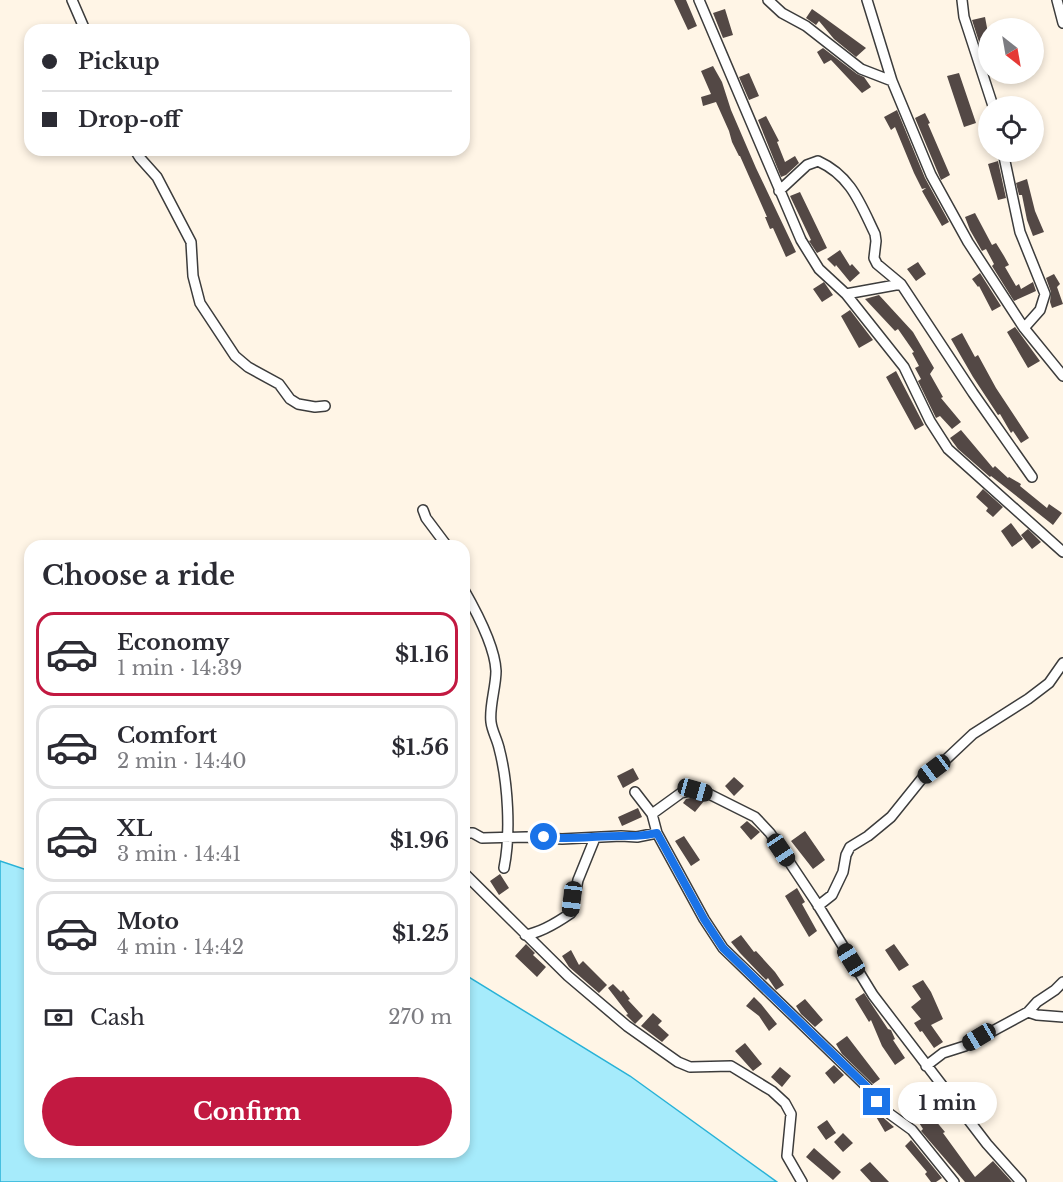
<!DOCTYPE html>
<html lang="en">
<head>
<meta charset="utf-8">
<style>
	:root { --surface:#fff; --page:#f2f2f3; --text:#2b2b33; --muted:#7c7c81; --line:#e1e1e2; --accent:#c21941 }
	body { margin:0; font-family:"Libre Baskerville",serif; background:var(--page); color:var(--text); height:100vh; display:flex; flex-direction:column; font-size:22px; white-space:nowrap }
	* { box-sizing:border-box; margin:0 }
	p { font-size:20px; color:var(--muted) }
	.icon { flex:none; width:33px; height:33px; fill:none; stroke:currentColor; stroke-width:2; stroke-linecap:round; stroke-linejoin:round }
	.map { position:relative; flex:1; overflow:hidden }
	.sheet { position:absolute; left:24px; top:540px; width:446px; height:618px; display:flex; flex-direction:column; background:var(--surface); border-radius:18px; box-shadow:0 3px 9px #0003 }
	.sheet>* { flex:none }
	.guide { position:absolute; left:24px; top:24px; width:446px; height:132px; border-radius:18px; box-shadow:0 3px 9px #0003; display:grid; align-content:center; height:132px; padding:0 18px; background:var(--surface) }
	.needle { width:39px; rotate:149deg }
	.fabs { position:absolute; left:978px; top:18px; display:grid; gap:12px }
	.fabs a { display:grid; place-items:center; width:66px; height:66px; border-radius:50%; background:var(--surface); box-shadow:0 3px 9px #0003; font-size:30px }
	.end { position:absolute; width:27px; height:27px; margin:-14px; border:8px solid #1a73e8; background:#fff; box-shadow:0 0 0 3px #fff }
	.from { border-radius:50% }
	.bubble { position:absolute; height:42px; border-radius:21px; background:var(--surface); box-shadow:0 3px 9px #0003; font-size:20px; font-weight:700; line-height:42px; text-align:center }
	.car { position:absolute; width:18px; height:36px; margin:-18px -9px; border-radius:8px; box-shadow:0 0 4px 2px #0007; background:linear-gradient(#222 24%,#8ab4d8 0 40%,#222 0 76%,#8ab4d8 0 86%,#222 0) }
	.guide b { display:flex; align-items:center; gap:21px; height:57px; font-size:22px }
	.guide b+b { border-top:2px solid var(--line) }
	.guide i { width:15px; height:15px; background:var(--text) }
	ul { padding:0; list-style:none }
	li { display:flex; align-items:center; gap:18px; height:84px; margin:0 12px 9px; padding:0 6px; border:3px solid var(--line); border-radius:18px }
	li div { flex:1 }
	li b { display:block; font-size:22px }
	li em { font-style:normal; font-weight:700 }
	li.current { border-color:var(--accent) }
	li>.icon { width:54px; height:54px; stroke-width:1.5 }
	h2 { padding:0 18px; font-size:27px; line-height:72px }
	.pay { display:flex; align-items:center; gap:15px; height:66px; padding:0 18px; font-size:22px }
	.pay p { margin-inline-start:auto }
	.cta { display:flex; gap:12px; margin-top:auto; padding:12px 18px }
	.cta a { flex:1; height:69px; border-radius:36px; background:var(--accent); color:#fff; font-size:24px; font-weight:700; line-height:69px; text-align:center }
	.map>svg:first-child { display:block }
	.water { fill:#a6ebfb; stroke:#28b2d7; stroke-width:1.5 }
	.building { fill:#534845 }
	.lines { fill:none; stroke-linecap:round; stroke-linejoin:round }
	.minor-casing { stroke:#3c3c3c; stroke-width:12 }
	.minor { stroke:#fff; stroke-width:9 }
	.route { stroke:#1a73e8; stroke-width:8 }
</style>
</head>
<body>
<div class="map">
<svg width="1063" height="1182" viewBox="0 0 1063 1182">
	<rect width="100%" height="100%" fill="#fff5e6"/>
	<path class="water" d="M0 861 30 871V1152H464V974L630 1076 777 1182H0Z"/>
	<path class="building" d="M674 0H686L697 26 688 30Z
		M725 9 733 35 723 38 713 13Z
		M812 9 822 16 866 48 856 57 834 39 819 21 816 25 806 18Z
		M985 17 988 33V70L972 20Z
		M823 48 857 74 864 77 871 87 862 93 831 60 824 64 817 52Z
		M713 66 722 82 731 110 756 168 796 252 786 257 773 228 770 229 765 217H767L740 156H739L732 142 729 131 716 102 703 106 701 97 711 94 701 71Z
		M749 73 759 96 749 100 739 77Z
		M959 73 976 123 964 127 947 76Z
		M897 110 925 178 949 222 942 226 922 191 926 188 922 189 914 173 895 127 891 130 884 117Z
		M925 113 930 123 928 124 950 175 941 180 915 118Z
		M766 116 779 141 777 142 785 162 795 156 799 163 786 175 781 177 758 120Z
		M998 161 1006 198 998 200 988 164Z
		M1027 179 1035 211 1044 232 1033 236 1027 220 1022 195H1019L1016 183Z
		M800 192 827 248 817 253 809 241 811 240 790 196Z
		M975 213 992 245 996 243 1004 256 1009 265 1005 267 1016 286 1019 284 1021 289 1033 282 1036 291 1014 301 992 266 994 264 986 249 982 251 970 230 965 217Z
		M840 250 850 266 852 264 860 273 850 282 836 265 835 267 827 259Z
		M918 262 926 274 916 281 907 269Z
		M980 273 1001 306 992 311 979 286 978 287 972 279Z
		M1054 274 1060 284 1057 287 1063 304 1052 308 1050 302 1051 292 1046 278Z
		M824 282 833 295 822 302 813 289Z
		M879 295 913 332 934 368 930 374 943 397 941 398 961 422 952 429 940 416 936 418 918 381 921 379 915 368 919 366 912 353 914 352 898 329 895 331 865 299Z
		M850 310 873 340 859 348 841 316Z
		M1015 327 1040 361 1028 368 1007 332Z
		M962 333 975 357 978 355 996 388 1029 438 1021 443 1013 431 1011 433 1000 414 998 415 973 377 951 339Z
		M896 371 924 425 915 430 886 377Z
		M961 430 993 468 995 466 1008 478 1009 477 1021 484 1020 486 1047 508 1049 504 1062 513 1053 525 991 476 990 477 958 449 950 438Z
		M983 489 1003 507 993 517 986 511 988 508 976 497Z
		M1011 523 1023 539 1012 547 1001 531Z
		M1028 529 1041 542 1032 549 1021 535Z
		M633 768 639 779 623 788 617 776Z
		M734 777 744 786 734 796 725 786Z
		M695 797 704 801 695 812 683 803 686 799Z
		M638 808 642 817 622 826 618 817Z
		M747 821 760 832 751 840 740 827Z
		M805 831 825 860 813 869 791 841Z
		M684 836 700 860 691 866 675 841Z
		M500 874 509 888 499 895 490 881Z
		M797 888 805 902 802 904 817 931 809 937 785 896Z
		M741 935 754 952 756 951 775 972 784 985 776 990 768 978 766 980 740 953 731 942Z
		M526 944 535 953 533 955 546 967 537 977 515 956Z
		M894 944 909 965 899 971 885 950Z
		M571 950 579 965 583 961 607 985 599 993 569 967 562 956Z
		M923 980 931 992 943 1019 931 1025 943 1042 934 1048 922 1031 920 1032 914 1023 921 1019 911 1007 921 999 912 986Z
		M613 984 621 992 623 990 630 999 628 1000 643 1016 635 1024 626 1015 628 1014 608 988Z
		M864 993 888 1029 891 1030 895 1039 893 1040 905 1058 895 1065 882 1046 871 1020 869 1022 855 999Z
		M754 997 761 1004 777 1024 769 1031 759 1016 746 1006Z
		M805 999 823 1020 815 1027 801 1014 796 1006Z
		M653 1013 662 1021 658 1025 669 1035 662 1042 641 1026Z
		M847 1036 880 1079 873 1084 842 1054 836 1044Z
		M745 1043 762 1064 753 1071 735 1051Z
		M834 1065 844 1075 834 1084 825 1073Z
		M780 1067 791 1076 782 1087 771 1077Z
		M982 1095 990 1110 977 1117 969 1102Z
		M870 1102 878 1113 894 1127 885 1132 868 1103Z
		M925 1108 934 1121 935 1120 945 1132 943 1133 975 1177 993 1161 1012 1182H965L921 1131 923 1129 914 1115Z
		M827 1120 836 1133 826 1140 817 1127Z
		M843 1133 853 1143 843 1152 834 1142Z
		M911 1140 942 1178 936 1182H931L925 1174 927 1172 905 1146Z
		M814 1148 841 1172 833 1180 806 1157Z
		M870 1162 889 1182H871L860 1170Z"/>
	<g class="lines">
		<g class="minor-casing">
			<path id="minor" d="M72 0 85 30
				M699 0 801 240 819 269 846 294 904 367 930 421 948 449 1063 552
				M768 0 782 13 806 26 861 69 892 81
				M867 0 892 81 931 175 968 242 1024 328 1063 376
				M962 0 964 17 993 106
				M1057 0 1063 23
				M135 150 140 158 157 177 191 242 193 276 200 303 235 356 248 367 279 384 290 399 298 404 315 407 325 406
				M1003 152 1020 232 1045 294 1040 310 1024 328
				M779 191 807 165 818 161C851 176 860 203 875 234L876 241 874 258 877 264 901 284 973 393 1032 477
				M846 294 901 284
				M423 510 426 518 447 546
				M464 590C476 611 495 646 496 671 496 687 489 707 491 722 492 731 497 739 499 748 508 782 511 834 504 868
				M635 792 652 814 657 833 704 919 723 948 867 1087 883 1109 912 1130 954 1182
				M652 814 681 793 695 790 711 795 755 817 770 833 816 902 873 995 987 1144 1021 1182
				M464 833H473L482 838 526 837 562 839 621 836 637 837 657 833
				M464 873 568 976 627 1026 678 1062 690 1067 731 1066 772 1091 785 1103 791 1114 787 1156 802 1182
				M818 906 832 895 843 872 846 855 850 847 868 836 891 817 924 776 939 766 973 734 1028 699 1049 683 1063 663
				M525 935C540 933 558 922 571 913L578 880 595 838
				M1028 1012 1037 1015 1063 1017
				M926 1066 943 1053 965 1046 1028 1012 1037 1002 1055 990 1063 982"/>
		</g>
		<use href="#minor" class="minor"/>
	</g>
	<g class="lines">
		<path class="route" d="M544 837C570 840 594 836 620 836 635 836 642 836 657 833L704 919 723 948 867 1087 877 1102"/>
	</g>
</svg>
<div class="fabs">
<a><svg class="needle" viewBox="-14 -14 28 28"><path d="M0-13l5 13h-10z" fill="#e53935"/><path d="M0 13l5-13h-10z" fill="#7c7c81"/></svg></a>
<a><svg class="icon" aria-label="locate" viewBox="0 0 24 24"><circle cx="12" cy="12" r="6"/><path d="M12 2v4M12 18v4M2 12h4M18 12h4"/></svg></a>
</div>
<i class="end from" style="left:544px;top:837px"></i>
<i class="end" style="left:877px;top:1102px"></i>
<div class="bubble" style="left:898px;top:1082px;width:99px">1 min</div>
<i class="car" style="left:934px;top:769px;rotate:233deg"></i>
<i class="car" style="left:695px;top:790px;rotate:106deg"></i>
<i class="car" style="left:781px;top:850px;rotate:146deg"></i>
<i class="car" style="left:572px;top:899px;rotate:187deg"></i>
<i class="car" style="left:851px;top:960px;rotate:328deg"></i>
<i class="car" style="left:979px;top:1037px;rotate:239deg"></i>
<div class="guide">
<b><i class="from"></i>Pickup</b>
<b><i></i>Drop-off</b>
</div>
<section class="sheet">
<h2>Choose a ride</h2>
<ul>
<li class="current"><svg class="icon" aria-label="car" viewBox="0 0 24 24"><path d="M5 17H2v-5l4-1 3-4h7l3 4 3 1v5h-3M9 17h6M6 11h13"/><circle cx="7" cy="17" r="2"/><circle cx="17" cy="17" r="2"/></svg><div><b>Economy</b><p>1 min · 14:39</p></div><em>$1.16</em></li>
<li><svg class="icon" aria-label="car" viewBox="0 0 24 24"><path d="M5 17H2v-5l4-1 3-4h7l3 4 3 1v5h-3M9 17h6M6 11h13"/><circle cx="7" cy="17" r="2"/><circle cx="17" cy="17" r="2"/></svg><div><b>Comfort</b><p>2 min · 14:40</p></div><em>$1.56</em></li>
<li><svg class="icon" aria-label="car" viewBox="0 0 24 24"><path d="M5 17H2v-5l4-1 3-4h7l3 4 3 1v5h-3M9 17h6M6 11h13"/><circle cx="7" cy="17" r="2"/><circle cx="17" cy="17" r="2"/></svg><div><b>XL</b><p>3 min · 14:41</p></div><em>$1.96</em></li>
<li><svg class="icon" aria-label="car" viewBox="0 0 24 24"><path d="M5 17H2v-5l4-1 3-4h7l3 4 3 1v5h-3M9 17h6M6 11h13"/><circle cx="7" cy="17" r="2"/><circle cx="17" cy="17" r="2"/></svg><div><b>Moto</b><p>4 min · 14:42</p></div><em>$1.25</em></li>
</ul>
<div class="pay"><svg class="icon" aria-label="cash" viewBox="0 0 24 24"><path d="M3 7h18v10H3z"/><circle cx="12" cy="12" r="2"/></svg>Cash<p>270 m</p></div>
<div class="cta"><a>Confirm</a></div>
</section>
</div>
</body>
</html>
